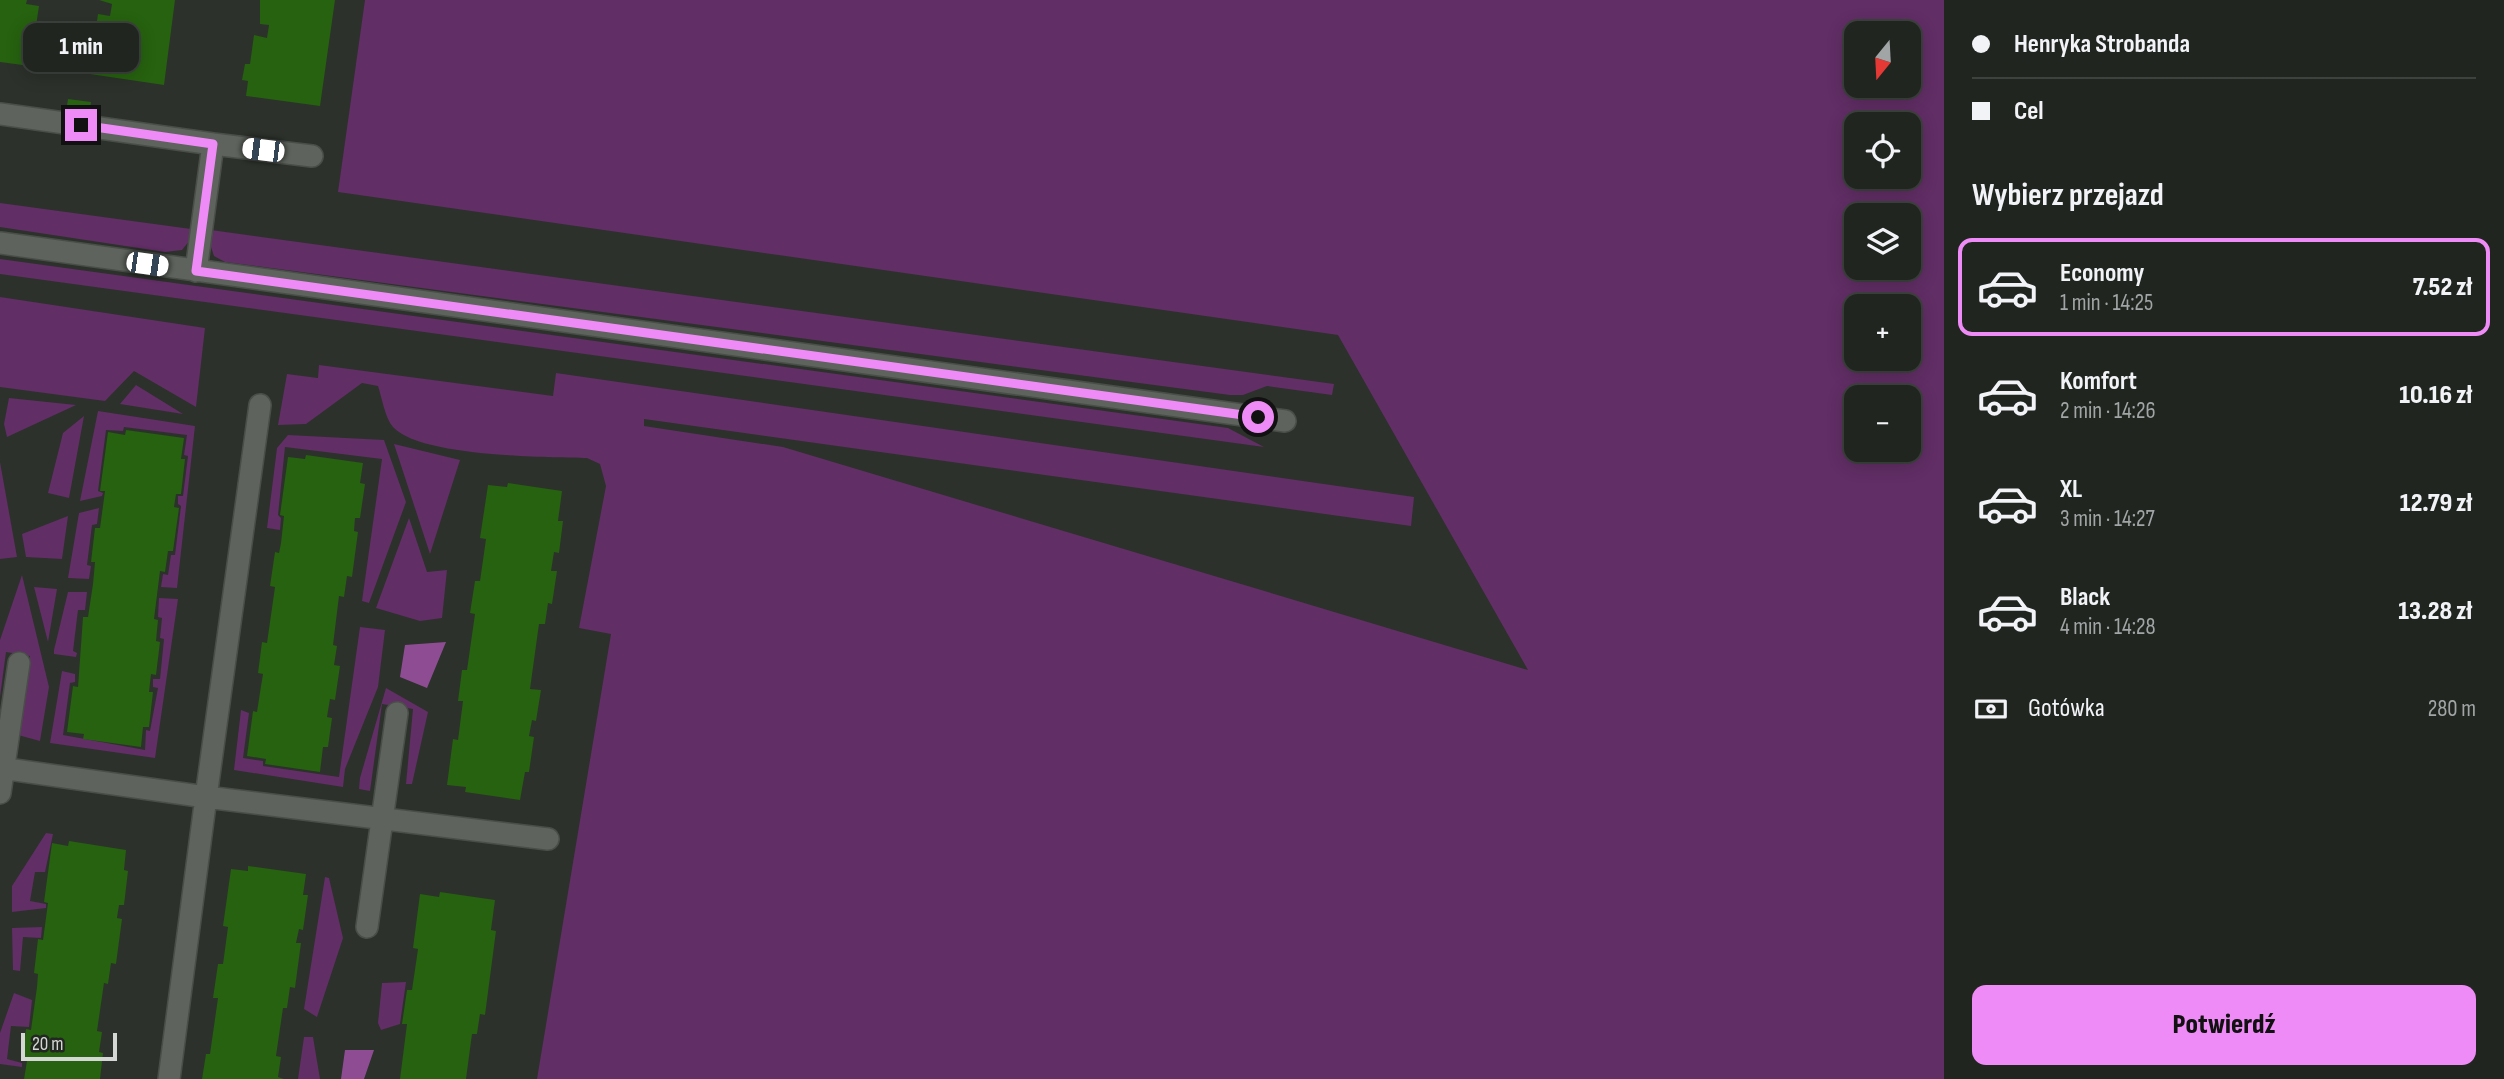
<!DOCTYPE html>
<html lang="pl">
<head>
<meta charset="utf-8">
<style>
	:root { --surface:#212520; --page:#2d312d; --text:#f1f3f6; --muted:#a2a5a5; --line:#3e423e; --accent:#ef8bf6 }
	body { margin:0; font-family:"Sofia Sans Condensed",sans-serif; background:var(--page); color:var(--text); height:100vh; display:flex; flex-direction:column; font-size:26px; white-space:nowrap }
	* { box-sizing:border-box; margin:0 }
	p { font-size:23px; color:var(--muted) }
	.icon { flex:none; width:38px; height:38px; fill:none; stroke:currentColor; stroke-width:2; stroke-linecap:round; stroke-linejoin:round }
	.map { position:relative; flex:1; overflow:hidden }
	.side { display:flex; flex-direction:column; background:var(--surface); width:560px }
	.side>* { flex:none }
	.hud { display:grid; align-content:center; height:154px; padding:0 28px; background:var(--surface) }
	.needle { width:46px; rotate:198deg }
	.fabs { position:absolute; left:1844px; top:21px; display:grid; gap:14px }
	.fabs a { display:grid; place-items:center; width:77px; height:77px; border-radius:14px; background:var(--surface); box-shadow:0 4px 18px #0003,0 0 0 2px var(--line); font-size:35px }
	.scale { position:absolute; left:21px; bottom:18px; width:96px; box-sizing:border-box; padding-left:7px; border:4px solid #d4d7d3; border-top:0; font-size:19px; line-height:24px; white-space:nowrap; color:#d4d7d3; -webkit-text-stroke:5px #232722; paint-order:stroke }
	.end { position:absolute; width:32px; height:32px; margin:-16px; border:9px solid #ef8bf6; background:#111; box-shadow:0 0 0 4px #111 }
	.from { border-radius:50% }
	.bubble { position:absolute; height:49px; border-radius:14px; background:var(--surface); box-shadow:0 4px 18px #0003,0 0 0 2px var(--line); font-size:23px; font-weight:800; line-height:49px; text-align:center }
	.car { position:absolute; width:21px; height:42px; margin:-21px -10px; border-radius:9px; box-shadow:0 0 5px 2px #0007; background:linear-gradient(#fff 24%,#345 0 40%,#fff 0 76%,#345 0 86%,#fff 0) }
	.hud b { display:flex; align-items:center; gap:24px; height:66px; font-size:26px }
	.hud b+b { border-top:2px solid var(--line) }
	.hud i { width:18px; height:18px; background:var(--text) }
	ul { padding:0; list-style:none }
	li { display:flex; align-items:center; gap:21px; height:98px; margin:0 14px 10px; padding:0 14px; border:4px solid transparent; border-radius:14px }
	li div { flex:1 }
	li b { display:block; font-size:26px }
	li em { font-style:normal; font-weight:800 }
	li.active { border-color:var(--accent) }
	li>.icon { width:63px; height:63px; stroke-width:1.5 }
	h2 { padding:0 28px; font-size:32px; line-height:84px }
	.pay { display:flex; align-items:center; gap:18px; height:77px; padding:0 28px; font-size:26px }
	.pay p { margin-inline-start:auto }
	.cta { display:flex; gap:14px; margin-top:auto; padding:14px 28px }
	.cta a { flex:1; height:80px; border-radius:14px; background:var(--accent); color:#111; font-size:28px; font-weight:800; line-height:80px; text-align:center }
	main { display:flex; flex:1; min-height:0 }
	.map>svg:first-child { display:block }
	.green { fill:#612e65; fill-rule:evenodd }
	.water { fill:#8e4d93 }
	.building { fill:#26620f }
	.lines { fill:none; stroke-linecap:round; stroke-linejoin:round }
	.street-casing { stroke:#4a4e49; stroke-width:24 }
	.street { stroke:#5e635d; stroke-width:21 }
	.route { stroke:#ef8bf6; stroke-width:9 }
</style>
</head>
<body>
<main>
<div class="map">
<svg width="1944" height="1079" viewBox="0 0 1944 1079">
	<rect width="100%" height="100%" fill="#2c312b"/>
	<path class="green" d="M365 0H1944V1079H537L611 634 579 628 606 486 600 464 587 458C546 457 420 457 393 427 385 418 382 398 378 386L362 383 306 424 278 425 287 374 318 378 319 365 553 396 556 373 1414 497 1411 526 644 419V426L783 447 1528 670 1338 335 338 192ZM1857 33H1909V86H1857ZM1857 124H1909V177H1857ZM1909 215V268H1857V215ZM1857 306H1909V359H1857ZM1857 397H1909V450H1857Z
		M0 203 191 229 190 240 182 250 165 252 0 227Z
		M211 230 1334 384 1332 395 1267 386 1243 395H1230L225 262 214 256 210 244Z
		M0 259 1228 428 1264 447 0 274Z
		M0 297 205 328 196 407 134 371 105 401 0 387Z
		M136 385 183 414 120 404Z
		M9 398 76 405 7 437 4 424Z
		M98 411 195 426 177 588 161 587 163 574 168 575 171 555H175L181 506 178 504V496H183L188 456 184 455 187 435 124 427 123 431 106 430 98 491 103 493 102 496 80 501Z
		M84 416 69 498 48 493 63 433Z
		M288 435 384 440 406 502 369 603 362 601 382 459 285 447 278 515 281 518 280 530 267 528 277 448Z
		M394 444 460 460 430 554Z
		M0 462 17 557 0 559Z
		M99 508 97 524 92 525 87 565 91 566 89 579 68 578 79 513Z
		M68 516 62 559 26 557 22 534Z
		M409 518 427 572 447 570 442 618 420 621 376 608Z
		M22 575 49 687 40 741 18 735 30 656 6 652 0 697V640Z
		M34 587 57 589 48 642Z
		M68 592H87L85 610H78L73 651 77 653 76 657 54 654V650Z
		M159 598 178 599 155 758 50 743 62 671 75 674V682L70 683 63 735 145 750 146 730 150 731 158 688 153 687V679H160L164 639 160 638 162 618 158 617Z
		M360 627 385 630 378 687 345 769 343 787 234 770 241 710 249 713 243 758 263 761V766L339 777Z
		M386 688 428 712 412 784H406L413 709 382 704 370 791 359 789 360 778Z
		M46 833 53 834 45 872H35L30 901 46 904V908L12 912V886Z
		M325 877 329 878 343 938 317 1017 304 1009Z
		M42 927 41 938 23 937 20 971 13 970 12 928Z
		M406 982 400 1024 381 1030 378 1023 382 983Z
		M14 993 32 1000 29 1027 11 1026 7 1059 22 1063V1067L0 1064V1033Z
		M304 1037H313L320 1079H298Z"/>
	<path class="water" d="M446 642 427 688 400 677 405 645Z
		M345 1050H374L364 1079H341Z"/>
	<path class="building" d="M0 0H27L26 4 39 6 30 66 0 62Z
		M99 0H175L164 85 90 74 92 60 86 59 88 42 94 43 98 14 110 16 112 4Z
		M260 0H335L320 106 246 96 248 81 242 80 245 64H250L254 35 267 38 269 25 260 24Z
		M68 99 91 102 89 115 66 112Z
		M126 430 184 438 181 459H185L181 494H176L174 507 179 508 173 551H168L165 572 160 571 154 619 158 620 156 641 160 642 156 675 151 674 149 692H153L149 727H143L141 747 83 739 84 734 67 732 73 686 78 687 83 617H88L93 584 95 562H91L95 528H100L105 491H100L108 432 125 435Z
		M306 455 363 463 360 483 365 484 360 518H355L354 531 358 532 352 577 347 576 344 597 339 596 333 645 337 646 334 665 340 666 335 700 330 699 327 717 332 718 328 747H323L320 772 265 764 266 759 247 756 253 711 257 712 261 686 263 674 258 673 262 642 267 643 275 587 270 586 275 552 279 553 281 543 284 516 280 515 288 457 305 459Z
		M508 483 562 491 558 521H563L559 553 554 552 551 571H557L552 604 548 603 545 624H539L530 689 541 690 536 721 532 720 529 736 534 737 529 772H525L520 800 465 792 466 787 447 785 453 739 458 740 463 701H458L462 670H467L475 614 470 613 475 581H480L486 539 480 538 488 485 507 487Z
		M69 841 126 850 124 870 128 871 124 905H119L117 918 122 919 116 964 111 963 108 984 104 983 97 1031 102 1032 99 1052 103 1053 100 1079H24L27 1061 22 1060 26 1029 31 1030 37 987 38 974 34 973 38 939 43 940 48 903 44 902 52 843 68 846Z
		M248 866 306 874 303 895H308L303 930 299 929 296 943H301L295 988 290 987 287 1008H283L276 1056 281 1057 278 1077 284 1079H202L206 1054H210L218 998H213L218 964H223L228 927 223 926 231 869 248 871Z
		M440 892 495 900 491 930 496 931 485 1015 480 1014 477 1034H472L466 1079H400L407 1024H402L407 990H412L418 949 413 948 420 894 439 897Z"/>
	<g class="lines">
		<g class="street-casing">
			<path id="street" d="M0 114 213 144 196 271
				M213 144 312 156
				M0 243 1285 421
				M260 405 206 797 548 839
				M0 768 206 797 169 1079
				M0 793 19 663
				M367 927 397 713"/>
		</g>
		<use href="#street" class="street"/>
	</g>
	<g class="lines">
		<path class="route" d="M81 125 213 144 196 271 1258 417"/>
	</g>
</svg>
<div class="fabs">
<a><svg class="needle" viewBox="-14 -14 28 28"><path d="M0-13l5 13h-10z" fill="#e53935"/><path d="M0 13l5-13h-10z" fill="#a2a5a5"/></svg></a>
<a><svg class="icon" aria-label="locate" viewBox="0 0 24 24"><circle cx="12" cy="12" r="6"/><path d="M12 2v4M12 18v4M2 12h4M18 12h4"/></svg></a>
<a><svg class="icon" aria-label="layers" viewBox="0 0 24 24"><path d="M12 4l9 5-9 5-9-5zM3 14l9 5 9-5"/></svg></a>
<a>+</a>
<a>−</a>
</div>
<div class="scale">20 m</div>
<i class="end from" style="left:1258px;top:417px"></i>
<i class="end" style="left:81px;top:125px"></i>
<div class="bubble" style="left:23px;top:23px;width:116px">1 min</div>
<i class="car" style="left:263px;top:150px;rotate:277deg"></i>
<i class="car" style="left:147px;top:264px;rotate:98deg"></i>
</div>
<section class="side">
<div class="hud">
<b><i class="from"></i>Henryka Strobanda</b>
<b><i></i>Cel</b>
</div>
<h2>Wybierz przejazd</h2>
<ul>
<li class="active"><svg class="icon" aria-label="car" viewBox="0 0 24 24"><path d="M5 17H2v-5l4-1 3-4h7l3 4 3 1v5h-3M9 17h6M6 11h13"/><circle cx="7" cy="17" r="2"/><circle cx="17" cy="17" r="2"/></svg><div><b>Economy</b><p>1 min · 14:25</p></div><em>7.52 zł</em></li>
<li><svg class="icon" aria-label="car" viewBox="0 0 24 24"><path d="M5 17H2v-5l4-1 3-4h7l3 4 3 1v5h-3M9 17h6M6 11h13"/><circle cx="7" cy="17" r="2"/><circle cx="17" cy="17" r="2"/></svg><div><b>Komfort</b><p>2 min · 14:26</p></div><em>10.16 zł</em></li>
<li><svg class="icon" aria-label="car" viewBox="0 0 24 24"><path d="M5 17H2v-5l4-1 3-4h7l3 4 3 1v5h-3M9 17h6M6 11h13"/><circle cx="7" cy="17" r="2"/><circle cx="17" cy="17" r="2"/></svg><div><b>XL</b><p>3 min · 14:27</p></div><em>12.79 zł</em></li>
<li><svg class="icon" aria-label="car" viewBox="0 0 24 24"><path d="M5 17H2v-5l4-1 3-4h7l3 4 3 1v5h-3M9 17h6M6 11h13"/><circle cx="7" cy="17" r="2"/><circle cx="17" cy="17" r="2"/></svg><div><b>Black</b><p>4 min · 14:28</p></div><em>13.28 zł</em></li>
</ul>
<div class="pay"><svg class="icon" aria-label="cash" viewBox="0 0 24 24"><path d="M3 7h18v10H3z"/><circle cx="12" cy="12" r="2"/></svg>Gotówka<p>280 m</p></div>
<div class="cta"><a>Potwierdź</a></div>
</section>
</main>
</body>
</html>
